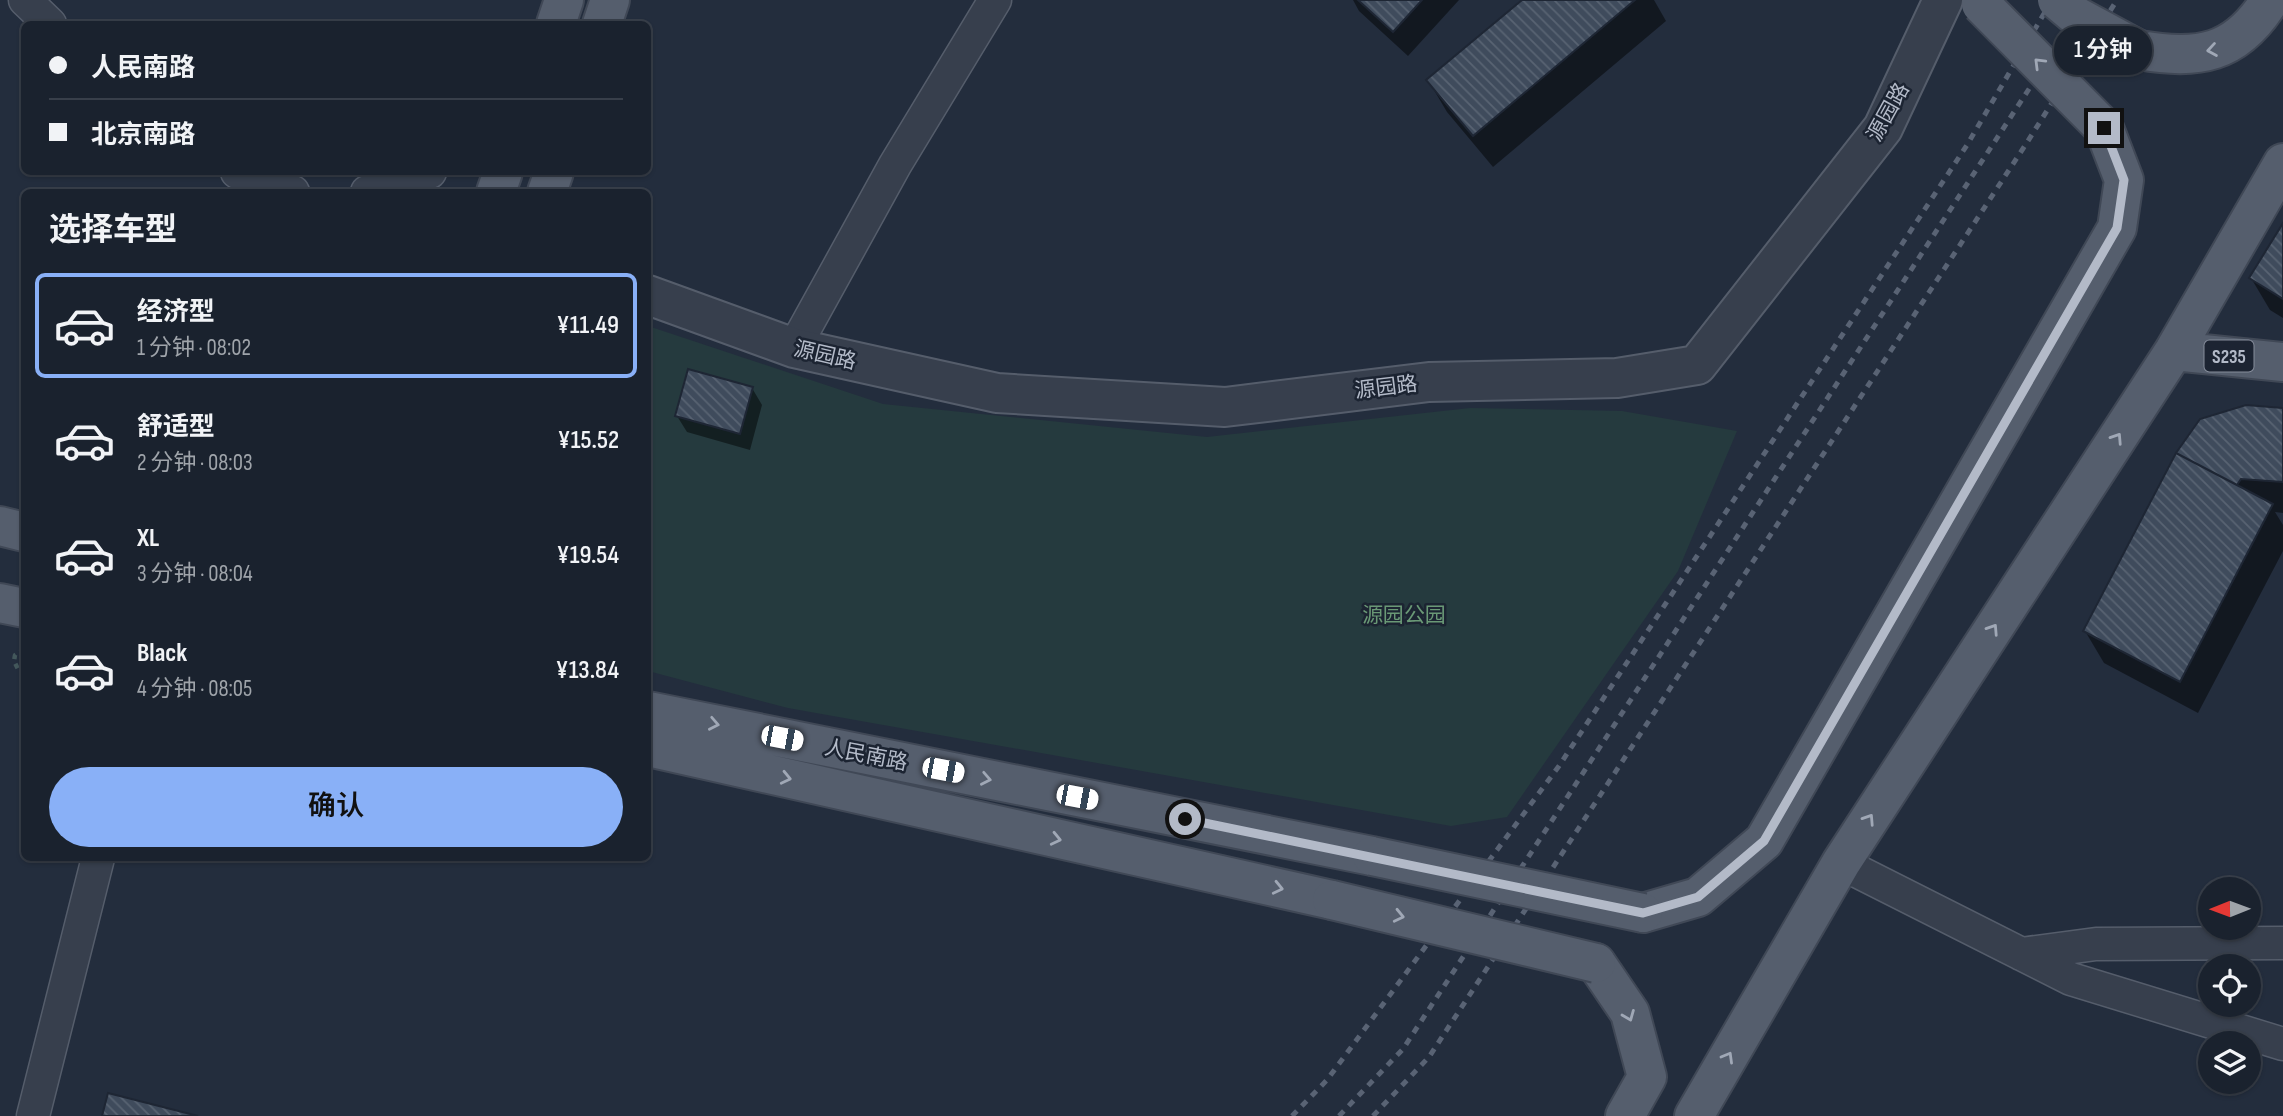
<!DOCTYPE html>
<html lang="zh">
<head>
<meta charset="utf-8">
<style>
	:root { --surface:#1a222e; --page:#232a36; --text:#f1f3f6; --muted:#9fa4aa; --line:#383f4a; --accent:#89b0f7 }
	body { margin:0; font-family:"Sofia Sans Condensed","Noto Sans SC",sans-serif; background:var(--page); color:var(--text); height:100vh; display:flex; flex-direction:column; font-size:26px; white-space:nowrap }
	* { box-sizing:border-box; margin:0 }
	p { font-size:23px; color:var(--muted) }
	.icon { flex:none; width:38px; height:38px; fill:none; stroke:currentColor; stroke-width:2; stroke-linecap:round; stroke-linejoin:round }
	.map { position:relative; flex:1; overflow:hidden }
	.details { position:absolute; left:21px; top:189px; width:630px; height:672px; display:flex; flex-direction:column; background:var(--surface); border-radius:10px; box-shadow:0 2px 5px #0004,0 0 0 2px var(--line) }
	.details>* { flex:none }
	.guide { position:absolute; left:21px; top:21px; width:630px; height:154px; border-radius:10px; box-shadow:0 2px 5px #0004,0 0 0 2px var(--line); display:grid; align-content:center; height:154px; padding:0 28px; background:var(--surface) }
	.needle { width:46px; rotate:269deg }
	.buttons { position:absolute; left:2198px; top:877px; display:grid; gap:14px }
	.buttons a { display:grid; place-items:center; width:63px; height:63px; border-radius:50%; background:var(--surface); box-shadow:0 2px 5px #0004,0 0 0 2px var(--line); font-size:35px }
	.end { position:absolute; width:32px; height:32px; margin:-16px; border:9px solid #b3bac8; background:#111; box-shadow:0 0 0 4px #111 }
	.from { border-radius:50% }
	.bubble { position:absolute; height:49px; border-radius:24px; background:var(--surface); box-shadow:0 2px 5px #0004,0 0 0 2px var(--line); font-size:23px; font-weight:600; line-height:49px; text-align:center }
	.car { position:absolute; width:21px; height:42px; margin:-21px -10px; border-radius:9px; box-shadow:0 0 5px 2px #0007; background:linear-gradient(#fff 24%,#345 0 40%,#fff 0 76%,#345 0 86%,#fff 0) }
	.guide b { display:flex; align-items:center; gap:24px; height:66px; font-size:26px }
	.guide b+b { border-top:2px solid var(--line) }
	.guide i { width:18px; height:18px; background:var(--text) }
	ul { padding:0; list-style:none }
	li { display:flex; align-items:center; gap:21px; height:105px; margin:0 14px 10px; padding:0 14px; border:4px solid transparent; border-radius:10px }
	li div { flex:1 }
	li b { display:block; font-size:26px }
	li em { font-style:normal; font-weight:600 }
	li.current { border-color:var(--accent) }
	li>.icon { width:63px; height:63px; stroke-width:1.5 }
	h2 { padding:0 28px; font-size:32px; line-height:84px }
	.action { display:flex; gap:14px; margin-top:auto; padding:14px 28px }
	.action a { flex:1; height:80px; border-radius:42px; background:var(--accent); color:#111; font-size:28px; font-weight:600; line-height:80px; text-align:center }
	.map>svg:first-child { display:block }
	.green { fill:#253a3e }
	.shadow { fill:#0007 }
	.building { fill:url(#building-back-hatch); stroke:#1e2634; stroke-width:2 }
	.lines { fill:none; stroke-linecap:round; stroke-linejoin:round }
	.minor-casing { stroke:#555d6b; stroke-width:35 }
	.tertiary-casing { stroke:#555d6b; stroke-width:42 }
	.primary-casing { stroke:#404856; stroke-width:42 }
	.path { stroke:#43575b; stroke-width:4.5; stroke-dasharray:5 5; stroke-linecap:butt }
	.minor { stroke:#373f4d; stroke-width:32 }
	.tertiary { stroke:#373f4d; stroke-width:38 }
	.primary { stroke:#555e6d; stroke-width:38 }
	.rail { stroke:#596374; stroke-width:5; stroke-dasharray:7 7; stroke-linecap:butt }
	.primary-bridge-casing { stroke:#404856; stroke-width:42; stroke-linecap:butt }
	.primary-bridge { stroke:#555e6d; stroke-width:38 }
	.oneway { stroke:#a0a8b6 }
	.route { stroke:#b3bac8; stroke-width:9 }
	.labels { text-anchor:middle; stroke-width:5; stroke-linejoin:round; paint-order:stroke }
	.shield { fill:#1c2432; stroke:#868d9b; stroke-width:2 }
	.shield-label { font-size:19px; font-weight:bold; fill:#b3bac8 }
	.street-label { font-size:21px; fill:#b3bac8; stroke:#1c2432 }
	.park-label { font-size:21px; fill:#6a9976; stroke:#1c2432 }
</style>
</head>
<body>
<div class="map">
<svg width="2283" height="1116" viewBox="0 0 2283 1116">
	<defs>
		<pattern id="building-back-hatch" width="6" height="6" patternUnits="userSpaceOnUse" patternTransform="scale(1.75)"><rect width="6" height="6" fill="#3f4b5c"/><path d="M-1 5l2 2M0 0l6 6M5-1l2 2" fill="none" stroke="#586372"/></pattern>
	</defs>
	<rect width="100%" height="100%" fill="#232d3d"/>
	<path class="green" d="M648 326 883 404 1207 437 1470 408 1622 411 1737 431 1678 571 1507 817 1451 826 788 708 648 671Z"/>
	<path class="shadow" d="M1353 0H1459L1408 56 1359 11Z
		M1524 0H1654L1666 21 1493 167 1447 112 1428 80Z
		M2283 227V318L2270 310 2251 278Z
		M752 388 762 405 750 450 687 432 677 416Z
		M2283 409V513L2275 512 2283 525V551L2198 713 2104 663 2085 631 2178 454 2201 421Z"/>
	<path class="building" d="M1358 0H1422L1393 32Z
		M1522 0H1635L1473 136 1426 80Z
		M2283 223V299L2249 278Z
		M688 369 753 387 740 434 675 416Z
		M2246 405 2283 408V482L2241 479 2237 485 2176 453 2200 419Z
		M2176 453 2273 504 2180 682 2083 631Z
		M108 1093 198 1116H102Z"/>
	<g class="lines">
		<g class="minor-casing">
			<path id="minor" d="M25 0 50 24
				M237 172 260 185 293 192
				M367 192 430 172
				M794 348 895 165 995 0
				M1841 863 2071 979 2283 1044
				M2021 954 2096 944 2283 943
				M33 1116 98 858"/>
		</g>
		<g class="tertiary-casing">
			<path id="tertiary" d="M648 295 794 348 997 393 1225 407 1429 382 1617 378 1697 365 1883 128 1943 0"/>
		</g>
		<g class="primary-casing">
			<path id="primary" d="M556 24 564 0
				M602 24 610 0
				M2139 50C2198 60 2236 55 2270 0
				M496 192 503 172
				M547 192 554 172
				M2174 351 2283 362
				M0 526 24 532
				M0 603 24 608
				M648 711 1372 856
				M648 747 1332 900
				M1643 913 1698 897 1764 841 2117 228 2124 180 2104 128
				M1596 963 1630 1013 1647 1077 1625 1116
				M1694 1116 1841 863 2174 351 2283 163"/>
		</g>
		<path class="path" d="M24 649 15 655 14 661 19 671 24 673"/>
		<use href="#minor" class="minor"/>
		<use href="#tertiary" class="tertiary"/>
		<use href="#primary" class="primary"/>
		<path class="rail" d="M1292 1116 1327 1080 1559 766 1967 145 2052 0
			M1339 1116 1403 1049 2087 0
			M1373 1116 1429 1057 2026 144 2117 0"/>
		<g class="primary-bridge-casing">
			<path id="primary-bridge" d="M2057 0 2076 16 2139 50
				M1981 4 2104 128
				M1372 856 1643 913
				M1332 900 1596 963"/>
		</g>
		<use href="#primary-bridge" class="primary-bridge"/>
	</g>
	<defs><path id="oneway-chevron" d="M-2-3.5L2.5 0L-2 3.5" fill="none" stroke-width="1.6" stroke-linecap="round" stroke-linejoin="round" transform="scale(1.75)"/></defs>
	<g class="oneway">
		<use href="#oneway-chevron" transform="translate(2212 50) rotate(171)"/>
		<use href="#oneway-chevron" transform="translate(2039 63) rotate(-135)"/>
		<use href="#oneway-chevron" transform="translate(2117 438) rotate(-57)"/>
		<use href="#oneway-chevron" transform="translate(1993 629) rotate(-57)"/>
		<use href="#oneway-chevron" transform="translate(714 724) rotate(11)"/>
		<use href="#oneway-chevron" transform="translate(786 778) rotate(13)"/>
		<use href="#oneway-chevron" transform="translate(986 779) rotate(11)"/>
		<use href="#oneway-chevron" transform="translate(1869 819) rotate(-57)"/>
		<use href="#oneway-chevron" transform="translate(1056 839) rotate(13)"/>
		<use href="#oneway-chevron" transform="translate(1278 888) rotate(13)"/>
		<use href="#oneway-chevron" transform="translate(1399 916) rotate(13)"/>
		<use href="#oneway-chevron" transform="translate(1629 1016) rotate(68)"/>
		<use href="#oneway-chevron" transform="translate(1728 1057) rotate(-60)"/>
	</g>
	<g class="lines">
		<path class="route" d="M1185 819 1643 913 1698 897 1764 841 2117 228 2124 180 2104 128"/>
	</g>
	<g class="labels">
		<rect class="shield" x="2204.5" y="340.5" width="49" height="31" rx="5"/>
		<g class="shield-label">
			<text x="2229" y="363">S235</text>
		</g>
		<g class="street-label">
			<text transform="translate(1888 112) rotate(-61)" y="7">源园路</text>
			<text transform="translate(825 355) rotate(13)" y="7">源园路</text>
			<text transform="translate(1386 387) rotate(-7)" y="7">源园路</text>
			<text transform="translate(866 755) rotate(11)" y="7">人民南路</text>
		</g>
		<g class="park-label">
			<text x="1404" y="622">源园公园</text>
		</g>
	</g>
</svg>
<div class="buttons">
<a><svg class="needle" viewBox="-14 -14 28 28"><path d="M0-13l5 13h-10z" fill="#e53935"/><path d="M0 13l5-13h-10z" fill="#9fa4aa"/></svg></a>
<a><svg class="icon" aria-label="locate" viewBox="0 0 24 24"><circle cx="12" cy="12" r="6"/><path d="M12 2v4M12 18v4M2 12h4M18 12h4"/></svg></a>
<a><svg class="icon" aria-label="layers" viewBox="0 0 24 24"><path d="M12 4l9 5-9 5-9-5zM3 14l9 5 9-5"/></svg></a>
</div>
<i class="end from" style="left:1185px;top:819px"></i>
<i class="end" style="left:2104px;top:128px"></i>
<div class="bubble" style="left:2054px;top:26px;width:98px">1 分钟</div>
<i class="car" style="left:782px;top:738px;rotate:101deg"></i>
<i class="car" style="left:943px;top:770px;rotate:101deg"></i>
<i class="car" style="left:1077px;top:797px;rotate:101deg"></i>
<div class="guide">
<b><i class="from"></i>人民南路</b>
<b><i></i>北京南路</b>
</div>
<section class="details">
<h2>选择车型</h2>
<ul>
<li class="current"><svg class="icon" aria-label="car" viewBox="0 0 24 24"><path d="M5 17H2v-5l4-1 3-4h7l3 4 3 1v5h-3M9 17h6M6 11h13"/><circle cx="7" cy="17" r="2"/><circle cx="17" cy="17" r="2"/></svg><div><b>经济型</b><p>1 分钟 · 08:02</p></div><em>¥11.49</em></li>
<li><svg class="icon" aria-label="car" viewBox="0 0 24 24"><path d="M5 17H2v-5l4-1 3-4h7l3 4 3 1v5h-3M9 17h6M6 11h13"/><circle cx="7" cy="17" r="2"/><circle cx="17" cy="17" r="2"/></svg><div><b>舒适型</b><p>2 分钟 · 08:03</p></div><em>¥15.52</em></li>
<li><svg class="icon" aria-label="car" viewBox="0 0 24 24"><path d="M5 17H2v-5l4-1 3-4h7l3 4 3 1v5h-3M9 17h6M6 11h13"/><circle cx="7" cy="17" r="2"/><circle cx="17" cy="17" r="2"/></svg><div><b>XL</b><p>3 分钟 · 08:04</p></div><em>¥19.54</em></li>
<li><svg class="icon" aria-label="car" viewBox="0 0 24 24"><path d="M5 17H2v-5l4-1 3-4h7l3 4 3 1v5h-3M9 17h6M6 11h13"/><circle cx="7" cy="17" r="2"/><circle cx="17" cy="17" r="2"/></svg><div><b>Black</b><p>4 分钟 · 08:05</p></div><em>¥13.84</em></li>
</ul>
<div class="action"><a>确认</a></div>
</section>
</div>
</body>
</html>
